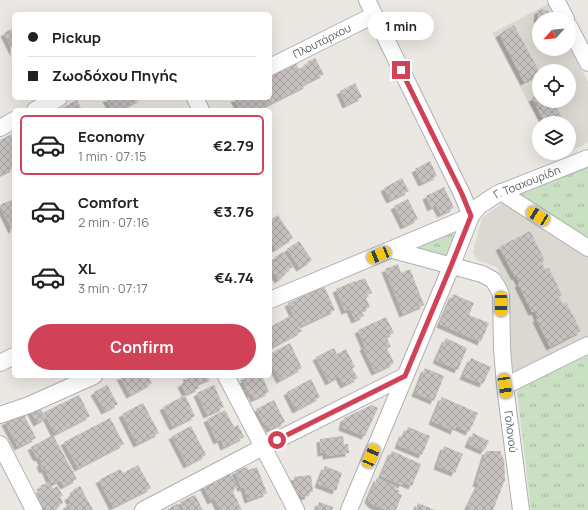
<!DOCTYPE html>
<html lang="en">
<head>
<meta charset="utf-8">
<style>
	:root { --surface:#fff; --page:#f6f6f6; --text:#222; --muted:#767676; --line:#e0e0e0; --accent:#d24257 }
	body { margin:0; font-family:Manrope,sans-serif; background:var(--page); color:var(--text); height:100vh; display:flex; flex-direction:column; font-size:15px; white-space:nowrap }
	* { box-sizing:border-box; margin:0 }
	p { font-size:13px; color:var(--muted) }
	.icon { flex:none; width:22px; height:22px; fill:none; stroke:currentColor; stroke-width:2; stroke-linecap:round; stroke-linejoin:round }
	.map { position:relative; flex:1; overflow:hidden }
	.panel { position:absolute; left:12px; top:108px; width:260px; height:270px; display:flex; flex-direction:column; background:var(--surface); border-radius:6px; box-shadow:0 4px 16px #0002 }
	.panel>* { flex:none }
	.top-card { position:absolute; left:12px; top:12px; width:260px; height:88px; border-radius:6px; box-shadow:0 4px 16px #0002; display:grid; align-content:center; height:88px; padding:0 16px; background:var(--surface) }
	.needle { width:26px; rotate:243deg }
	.controls { position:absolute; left:532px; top:12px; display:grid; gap:8px }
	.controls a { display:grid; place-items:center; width:44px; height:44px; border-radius:50%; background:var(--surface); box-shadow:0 4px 16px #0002; font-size:20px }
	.end { position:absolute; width:18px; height:18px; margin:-9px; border:5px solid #d24257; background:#fff; box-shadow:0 0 0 2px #fff }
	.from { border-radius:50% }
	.bubble { position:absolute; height:28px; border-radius:14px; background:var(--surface); box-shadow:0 4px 16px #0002; font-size:13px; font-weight:700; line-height:28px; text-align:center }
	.car { position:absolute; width:12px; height:24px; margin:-12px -6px; border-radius:5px; box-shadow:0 0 3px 1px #0007; background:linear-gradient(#f5c518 24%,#345 0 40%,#f5c518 0 76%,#345 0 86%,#f5c518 0) }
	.top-card b { display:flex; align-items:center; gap:14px; height:38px; font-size:15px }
	.top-card b+b { border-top:1px solid var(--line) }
	.top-card i { width:10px; height:10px; background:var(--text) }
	ul { padding:7px 0 0; list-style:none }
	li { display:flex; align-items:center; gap:12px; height:60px; margin:0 8px 6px; padding:0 8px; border:2px solid transparent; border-radius:6px }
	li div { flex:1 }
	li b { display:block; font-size:15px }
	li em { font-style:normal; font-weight:700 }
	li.active { border-color:var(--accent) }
	li>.icon { width:36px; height:36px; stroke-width:1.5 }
	.action { display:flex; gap:8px; margin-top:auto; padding:8px 16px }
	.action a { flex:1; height:46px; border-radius:24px; background:var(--accent); color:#fff; font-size:16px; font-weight:700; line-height:46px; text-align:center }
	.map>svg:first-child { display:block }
	.education { fill:#dbd7d1; fill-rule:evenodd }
	.grass { fill:url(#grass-tufts) }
	.building { fill:url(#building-cross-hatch); filter:url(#shadow) }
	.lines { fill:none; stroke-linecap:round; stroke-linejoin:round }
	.minor-casing { stroke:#aeb1b3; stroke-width:18 }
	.minor { stroke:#fff; stroke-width:16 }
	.route { stroke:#d24257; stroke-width:5 }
	.labels { text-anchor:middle; stroke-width:3; stroke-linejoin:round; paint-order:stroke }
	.street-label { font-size:11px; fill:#5b5f61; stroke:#fff }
</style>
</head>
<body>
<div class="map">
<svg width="588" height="510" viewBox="0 0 588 510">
	<defs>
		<pattern id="grass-tufts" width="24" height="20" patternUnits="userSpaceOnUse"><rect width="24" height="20" fill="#c9e0c2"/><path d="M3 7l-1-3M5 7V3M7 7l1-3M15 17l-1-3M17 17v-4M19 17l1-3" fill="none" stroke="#a6b9a1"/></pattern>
		<pattern id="building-cross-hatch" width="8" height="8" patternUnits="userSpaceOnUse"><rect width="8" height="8" fill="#c7c2bf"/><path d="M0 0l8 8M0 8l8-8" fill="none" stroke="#a5a19f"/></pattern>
		<filter id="shadow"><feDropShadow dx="-3.5" dy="3.5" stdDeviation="0" flood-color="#0004"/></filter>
	</defs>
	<rect width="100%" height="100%" fill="#ebe7e2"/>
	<path class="education" d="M548 4 555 19H539V49H569V46L588 82V142L569 152V123H539L492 33ZM539 71H569V101H539Z
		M504 202 588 255V337L515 374 512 365 509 335V291L497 267 477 260 473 252 482 218Z"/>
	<path class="grass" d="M588 165V241L517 194Z
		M451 232 454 234 446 256 415 249Z
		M588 352V510H531L517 391 520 387Z"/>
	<path class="building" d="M541 9 548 11 549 15 548 19H539V21L537 18 538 11Z
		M514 25 539 71V74L524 82 499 34Z
		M14 28V53L4 33Z
		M315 58 324 74 306 83 307 85 257 110H240L234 98H270V74L295 62 299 69 308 64 307 62Z
		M355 83 362 97 346 105 340 91Z
		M539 95V101H553L565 123H545L532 98Z
		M106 98H142L120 110H112Z
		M77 100 81 108 79 110H63L62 108Z
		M12 134 14 137V168L0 175V140Z
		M430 161 437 176 422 183 415 169Z
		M402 178 409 191 390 200 384 188Z
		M444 187 454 208 441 214 436 205 431 208 426 196Z
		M14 199V229L12 230 0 205Z
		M408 199 418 219 404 226 394 206Z
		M278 215 293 238 276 249 270 240V220Z
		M530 231 545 261 542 262 545 269 549 268 562 295 559 296 563 304 566 302 581 331 550 347 536 319 538 318 535 311 532 312 518 284 520 283 516 276 515 277 499 247Z
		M299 241 312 260 300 268 287 249Z
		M283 252 293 267 285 272 286 274 278 280 270 267V265L276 260 275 257Z
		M398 264 401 273 410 269 424 305 403 314 385 269Z
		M365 278 372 293 365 296 370 307 361 311 364 316 355 320 350 309 345 311 336 289 355 281V282Z
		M324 286 335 310 299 327 302 331 270 348V323L272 326 293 314 288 303Z
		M453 294 474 303 469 315 489 323 481 342 440 324Z
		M386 317 394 333 386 336 391 347 387 348 394 363 375 372 363 347 365 346 358 330Z
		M446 338 467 348 458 370 436 360Z
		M290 343 302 368 280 380 270 361V354Z
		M334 348 337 354 346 349 355 367 352 368 358 378 344 385 339 376 329 382 316 357Z
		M471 358 491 367 483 384 463 376Z
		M425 368 444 376 434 401 415 393Z
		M120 376H148L152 383 130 395Z
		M186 376H212L213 377 197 384 199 388 186 394 181 384 188 380Z
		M244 376H262L269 392 254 399 252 394 250 395 247 389 249 387 246 388 243 380 245 379Z
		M311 379 320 397 296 410 287 392Z
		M107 385 118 404 105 411 94 392Z
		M214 385 224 407 207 415 197 393Z
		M79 395 90 416 55 434 44 412Z
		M185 395 195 416 173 427 163 407Z
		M442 397 478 413 469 432 456 426 454 431 432 421Z
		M274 400 285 422 270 429 267 424 265 425 256 409Z
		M143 403 159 433 137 444 122 414Z
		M38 404 46 418 37 423 29 408Z
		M372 405 378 408 365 436 342 427 344 418Z
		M225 410 234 427 238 425 244 437 224 447 221 439 217 441 207 419Z
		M23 413 36 438 18 447 5 422Z
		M110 418 124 444 78 468 64 442Z
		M191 426 206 455 187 465 172 436Z
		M408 427 430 436 422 455 398 445 403 433 405 434Z
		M473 433 489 441 484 451 468 444Z
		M53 435 77 479 64 486 60 480 55 483 51 482 45 469 43 470 40 464 42 462 39 457 37 458 31 447Z
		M343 436 344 444H348L349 453 326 456V452L321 453 320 439Z
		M444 446 463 454 455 473 437 466Z
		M392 451 421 464 412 486 403 482 402 485 381 476Z
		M486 451H500L504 460 505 480 493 510H470L467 508 479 484 476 483Z
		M138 465 151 488 113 507 99 480 120 469 123 473Z
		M325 466 342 473 336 491 318 484Z
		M247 467 248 470 257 467 267 493 248 500 244 487 241 488 235 471Z
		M229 471 238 487 232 490 242 510H220L215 499 211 501 203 485Z
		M311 475 313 492 308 493 309 496 301 497V494L296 495 294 477Z
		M377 478 396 486 395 488 400 491 398 493 402 495 396 510H387L373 505 370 502 368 499Z
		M49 482 53 489 57 486 63 496 60 497 63 503 56 507 57 510H47L45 506 43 507 36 493 42 489 40 486Z
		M80 486 93 510H67L66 506 71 503 68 497 74 493 73 490Z
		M195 495 203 510H184L180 502Z
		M319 502 333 507 332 510H317Z
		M418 503 435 510H416Z
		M177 504 181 510H166Z"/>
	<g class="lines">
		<g class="minor-casing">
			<g id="minor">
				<path d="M367 0 462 194 471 216"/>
				<path d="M556 0 566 19"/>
				<path d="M569 26 588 63"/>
				<path id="s1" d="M270 67 374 15"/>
				<path d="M195 98 201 110"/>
				<path d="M35 110 59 98"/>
				<path d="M0 128 14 120"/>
				<path d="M501 192 588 248"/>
				<path id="s2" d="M393 250 482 274 493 280 498 288 501 295 502 348 505 386 521 510"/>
				<path d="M270 300 471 216"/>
				<path d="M0 363 14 356"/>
				<path d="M226 376 296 510"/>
				<path d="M505 386 588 345"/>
				<path d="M0 415 29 405 94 376"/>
				<path d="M0 444 34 510"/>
				<path d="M143 510 263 447 405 376"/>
				<path id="s3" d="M349 510 451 267 471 216 479 206 497 194 588 158"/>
			</g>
		</g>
		<use href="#minor" class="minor"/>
	</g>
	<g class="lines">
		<path class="route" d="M277 440 405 376 451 266 471 216 462 194 401 70"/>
	</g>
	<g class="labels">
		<g class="street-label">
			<text dy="4" stroke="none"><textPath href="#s1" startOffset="58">Πλουτάρχου</textPath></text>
			<text dy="4" stroke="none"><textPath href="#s3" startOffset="385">Γ. Τσαχουρίδη</textPath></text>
			<text dy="4" stroke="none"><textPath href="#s2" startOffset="259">Γαλανού</textPath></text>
		</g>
	</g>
</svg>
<div class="controls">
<a><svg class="needle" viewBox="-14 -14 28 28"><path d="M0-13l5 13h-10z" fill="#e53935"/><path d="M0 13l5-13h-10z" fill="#767676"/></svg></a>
<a><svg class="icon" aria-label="locate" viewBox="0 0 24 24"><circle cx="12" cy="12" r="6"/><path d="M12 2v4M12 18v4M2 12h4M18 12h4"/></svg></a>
<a><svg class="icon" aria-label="layers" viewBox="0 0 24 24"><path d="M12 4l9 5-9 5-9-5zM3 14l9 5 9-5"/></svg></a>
</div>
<i class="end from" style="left:277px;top:440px"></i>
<i class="end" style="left:401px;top:70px"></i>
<div class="bubble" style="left:368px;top:12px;width:66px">1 min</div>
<i class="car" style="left:538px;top:216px;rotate:302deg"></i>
<i class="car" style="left:379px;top:255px;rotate:248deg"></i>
<i class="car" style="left:501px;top:304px;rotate:180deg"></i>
<i class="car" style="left:505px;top:386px;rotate:172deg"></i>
<i class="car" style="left:371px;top:456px;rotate:23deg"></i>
<div class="top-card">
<b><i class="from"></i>Pickup</b>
<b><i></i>Ζωοδόχου Πηγής</b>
</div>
<section class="panel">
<ul>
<li class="active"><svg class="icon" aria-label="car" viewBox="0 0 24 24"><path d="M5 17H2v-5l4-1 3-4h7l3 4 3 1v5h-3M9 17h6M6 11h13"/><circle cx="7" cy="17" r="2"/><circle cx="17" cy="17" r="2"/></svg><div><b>Economy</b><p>1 min · 07:15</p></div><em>€2.79</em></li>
<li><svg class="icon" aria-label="car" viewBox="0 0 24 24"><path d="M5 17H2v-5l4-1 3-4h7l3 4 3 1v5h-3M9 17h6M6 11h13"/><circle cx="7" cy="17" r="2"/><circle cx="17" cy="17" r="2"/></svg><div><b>Comfort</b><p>2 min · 07:16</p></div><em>€3.76</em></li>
<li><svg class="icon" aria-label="car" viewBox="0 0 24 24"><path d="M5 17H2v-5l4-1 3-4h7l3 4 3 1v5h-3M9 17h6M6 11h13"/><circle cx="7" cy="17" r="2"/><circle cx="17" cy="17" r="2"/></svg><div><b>XL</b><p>3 min · 07:17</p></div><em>€4.74</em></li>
</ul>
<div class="action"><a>Confirm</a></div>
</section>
</div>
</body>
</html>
